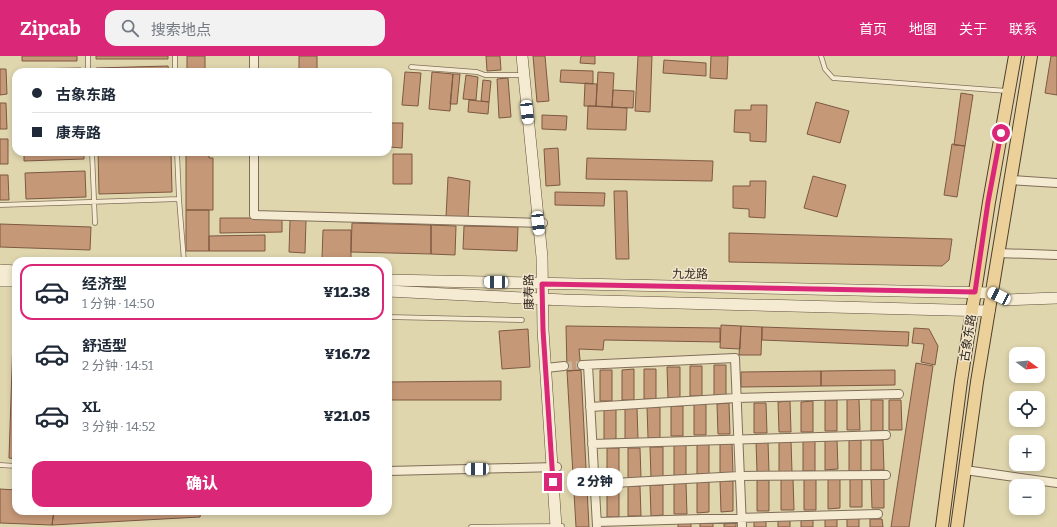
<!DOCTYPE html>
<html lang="zh">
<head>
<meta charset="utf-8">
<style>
	:root { --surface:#fff; --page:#f2f2f3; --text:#1f2937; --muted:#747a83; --line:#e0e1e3; --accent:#db2777 }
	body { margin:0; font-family:Bitter,"Noto Sans SC",serif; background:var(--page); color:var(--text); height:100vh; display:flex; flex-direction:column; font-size:15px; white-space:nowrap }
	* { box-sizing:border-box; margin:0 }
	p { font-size:13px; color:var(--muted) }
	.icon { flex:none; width:22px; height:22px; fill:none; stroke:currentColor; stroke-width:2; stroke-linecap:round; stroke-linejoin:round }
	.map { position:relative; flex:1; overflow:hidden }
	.side { position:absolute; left:12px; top:201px; width:380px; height:258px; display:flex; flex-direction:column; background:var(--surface); border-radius:12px; box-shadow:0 2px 6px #0003 }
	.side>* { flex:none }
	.banner { position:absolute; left:12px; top:12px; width:380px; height:88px; border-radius:12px; box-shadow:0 2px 6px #0003; display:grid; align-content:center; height:88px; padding:0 20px; background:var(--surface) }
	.needle { width:26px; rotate:105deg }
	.fabs { position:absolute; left:1009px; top:291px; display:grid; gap:8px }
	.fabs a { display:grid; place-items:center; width:36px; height:36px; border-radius:8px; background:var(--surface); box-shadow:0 2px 6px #0003; font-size:20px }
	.end { position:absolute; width:18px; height:18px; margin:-9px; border:5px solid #db2777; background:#fff; box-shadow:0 0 0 2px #fff }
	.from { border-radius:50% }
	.bubble { position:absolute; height:28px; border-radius:12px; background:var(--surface); box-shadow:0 2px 6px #0003; font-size:13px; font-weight:800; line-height:28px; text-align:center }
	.car { position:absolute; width:12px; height:24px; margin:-12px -6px; border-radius:5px; box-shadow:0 0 3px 1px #0007; background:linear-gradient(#fff 24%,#345 0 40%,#fff 0 76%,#345 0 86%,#fff 0) }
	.banner b { display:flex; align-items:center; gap:14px; height:38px; font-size:15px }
	.banner b+b { border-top:1px solid var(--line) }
	.banner i { width:10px; height:10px; background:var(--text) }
	ul { padding:7px 0 0; list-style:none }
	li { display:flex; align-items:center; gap:12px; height:56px; margin:0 8px 6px; padding:0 12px; border:2px solid transparent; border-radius:12px }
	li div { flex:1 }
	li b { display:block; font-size:15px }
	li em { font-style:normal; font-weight:800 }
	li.selected { border-color:var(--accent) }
	li>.icon { width:36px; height:36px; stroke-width:1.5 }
	.button { display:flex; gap:8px; margin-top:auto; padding:8px 20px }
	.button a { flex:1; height:46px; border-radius:12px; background:var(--accent); color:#fff; font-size:16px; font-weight:800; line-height:46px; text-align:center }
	header { display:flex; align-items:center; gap:24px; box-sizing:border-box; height:56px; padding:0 20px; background:var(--accent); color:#fff }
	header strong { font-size:19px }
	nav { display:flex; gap:22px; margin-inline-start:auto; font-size:14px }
	.search { width:280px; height:36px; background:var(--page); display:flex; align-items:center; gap:10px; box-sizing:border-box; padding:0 14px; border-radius:12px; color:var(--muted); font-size:15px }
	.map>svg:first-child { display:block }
	.farmland { fill:#dfd6ae; fill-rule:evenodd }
	.building { fill:#c59878; stroke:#7e5941 }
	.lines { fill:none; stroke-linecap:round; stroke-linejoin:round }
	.street-tunnel { stroke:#c5b99f; stroke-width:8; stroke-dasharray:8 4; stroke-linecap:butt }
	.lane-casing { stroke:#816e59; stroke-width:5.5 }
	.street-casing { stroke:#816e59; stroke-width:10 }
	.secondary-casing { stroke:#63503d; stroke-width:12 }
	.primary-casing { stroke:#4f3d2e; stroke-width:14 }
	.lane { stroke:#f5ebd2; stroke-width:4 }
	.street { stroke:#f5ebd2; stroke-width:8 }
	.secondary { stroke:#f5ebd2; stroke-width:11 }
	.primary { stroke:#ebd199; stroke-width:12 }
	.route { stroke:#db2777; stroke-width:5 }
	.labels { text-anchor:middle; stroke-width:3; stroke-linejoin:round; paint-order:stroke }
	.street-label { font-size:12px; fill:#32271d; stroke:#f2e7cf }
</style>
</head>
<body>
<header>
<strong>Zipcab</strong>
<div class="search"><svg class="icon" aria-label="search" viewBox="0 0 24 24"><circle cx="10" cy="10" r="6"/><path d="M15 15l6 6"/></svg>搜索地点</div>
<nav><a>首页</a><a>地图</a><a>关于</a><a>联系</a></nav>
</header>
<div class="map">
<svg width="1057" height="471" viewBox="0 0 1057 471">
	<rect width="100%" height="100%" fill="#eaddc0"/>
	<path class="farmland" d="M0 0H1057V471H0ZM16 16H388V96H16ZM16 205H388V455H16ZM1016 298H1038V320H1016ZM1016 342H1038V364H1016ZM1016 386H1038V408H1016ZM1016 430H1038V452H1016Z"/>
	<path class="building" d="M22 0H77V5H22Z
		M96 0H168V3H96Z
		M187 0H205V16H187Z
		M299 0H317V16H299Z
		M486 0H500L501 14 487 15Z
		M533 0H545L549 45 537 46Z
		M581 0H595V8L580 7Z
		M638 0H652L650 56 635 55Z
		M711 0H728L727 23 710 22Z
		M1051 0H1057V39L1045 37Z
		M664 4 706 7V20L663 17Z
		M168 10 169 16H96V12Z
		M81 12V16H21V13Z
		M0 13H6L7 38 0 39Z
		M561 14 593 15V28L560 26Z
		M405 16 421 17 418 50 402 49Z
		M432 16 453 18 450 55 429 53Z
		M598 16 614 17 612 51 596 50Z
		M453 18H460L457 48H450Z
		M466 19 478 21 476 44 463 43Z
		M508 22 511 61 499 62 497 23Z
		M483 24 491 25 489 46 481 45Z
		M585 27 597 28 596 50H584Z
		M613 34 634 35 633 52 612 51Z
		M961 37 973 39 965 90 954 89Z
		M469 44 489 46 488 58 468 56Z
		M816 46 849 55 840 87 807 78Z
		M0 47H6L7 73H0Z
		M751 49H767L766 86 750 85V77L734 76 735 54H751Z
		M588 50 627 52 626 74 587 73Z
		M542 59 567 60 566 74 542 73Z
		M390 67H403L402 92 389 91Z
		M0 83H8V108H0Z
		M952 88 965 90 957 141 944 139Z
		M558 92 560 129 546 130 544 93Z
		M24 96H84V103L24 105Z
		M98 96H171L172 136 99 138Z
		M186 96H209V102H213V154H186Z
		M393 98H412V128H393Z
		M587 102 713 105 712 125 586 123Z
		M85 115 86 141 26 143 25 117Z
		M0 119H8L9 144H0Z
		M813 120 846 129 837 161 804 152Z
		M448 121 470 125 468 162 446 161Z
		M750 125H766L765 162 749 161V153L733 152V130H750Z
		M614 135H627L629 203H616Z
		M555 136 605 137 604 150 555 149Z
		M186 154H209V195H186Z
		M220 162H282V176L220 177Z
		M290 164H306L305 197 289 196Z
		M352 167 431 169V198L351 196Z
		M0 168 91 171 90 194 0 191Z
		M431 169 456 170 455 199 431 198Z
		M464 170 518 171 517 195 463 193Z
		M323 174H351V202H322Z
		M729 177 952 183 949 204 942 210 729 206Z
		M265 179V195H209V180Z
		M14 253H16V403L9 402Z
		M721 269 741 270 740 293 720 292Z
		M566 270 720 272V286L604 284 603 294 579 293 581 314 567 315Z
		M741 270 762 271 761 299H739Z
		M762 271 909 276 908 290 762 284Z
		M914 272 929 273 938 290 935 309 921 306 924 288 912 287Z
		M528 273 530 311 502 313 499 275Z
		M916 307 933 310 909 471H891Z
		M714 309H726V340H714Z
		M690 310H702V340H690Z
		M667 311H680V342H668Z
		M634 313V344H622V314Z
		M644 313H656V343H644Z
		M581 314 589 471H576L567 315Z
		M600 314H612V345H600Z
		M895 314V329L821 330V315Z
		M821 315V330L741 331V316Z
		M501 325V344H388V326Z
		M847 343H859L860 374H847Z
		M825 344H837V375H825Z
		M871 344H883V375H871Z
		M889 344H901L902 374H889Z
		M790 345 791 376H779L778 346Z
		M813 345V376H801V346Z
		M729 347 730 378H718L717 348Z
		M754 347H766L767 377H754Z
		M694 348H706V379H694Z
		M671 350H683V380H671Z
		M647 351H660V382H648Z
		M625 352H637L638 383H625Z
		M604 353H616V383L604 384Z
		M825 383H837L838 413 825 414Z
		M803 384H815V415H803Z
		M849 384H861V415H849Z
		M871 384H883L884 414H871Z
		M756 385H768L769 416H757Z
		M791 385 792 416H779V386Z
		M720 387H732L733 418H720Z
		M697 388H709V418H697Z
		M674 389H686V420H674Z
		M650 391H663V421L651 422Z
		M607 392H619V423H607Z
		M628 392H640L641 422H628Z
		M850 421H862V451H850Z
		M828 422H840V452L828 453Z
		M871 422H884V452H872Z
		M781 423H793L794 454H781Z
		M804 423H816V454H804Z
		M757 424H769V455H757Z
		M720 425H733V455L721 456Z
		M697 426H709V456L697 457Z
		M674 427H686L687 458H674Z
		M650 429H663V459L651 460Z
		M607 430H619V461H607Z
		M628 430H640L641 460H628Z
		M0 433 16 434V455H54L52 469 0 467Z
		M54 455H201L200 461 52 469Z
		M847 462H859V471H847Z
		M825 463H837V471H825Z
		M870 463H882L883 471H870Z
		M778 464H790V471H778Z
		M801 464H813V471H801Z
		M754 465H766V471H754Z
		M700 466H713V471H700Z
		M678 467H691V471H678Z
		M736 467V471H724V468Z"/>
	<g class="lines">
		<path class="street-tunnel" d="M564 310 582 309"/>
		<g class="lane-casing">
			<path id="lane" d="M88 0V16
				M175 0V16
				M821 0 825 13 833 22 1007 35
				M411 11 477 16 485 19H524
				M92 96 95 167
				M179 143 184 205
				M0 149 179 143 177 96
				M388 261 522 264
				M0 409 16 410
				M471 471 562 470"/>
		</g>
		<g class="street-casing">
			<path id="street" d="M254 0V16
				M254 96V159L543 167
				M1010 124 1057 127
				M998 197 1057 199
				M582 309 735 302 742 471
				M588 309 597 470
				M546 312 564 310
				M590 351 736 342 899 338
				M592 388 886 379
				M965 414 1057 427
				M388 415 557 411
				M595 428 740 420 886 419
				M597 466 878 458"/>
		</g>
		<g class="secondary-casing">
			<path id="secondary" d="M522 0 542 201 543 274 556 471
				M0 214 16 215
				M388 224 992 237 1006 244 1057 242
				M0 225H16
				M388 235 564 244 989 255"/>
		</g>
		<g class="primary-casing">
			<path id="primary" d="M942 471 961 325 989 146 1015 0
				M957 471 977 326 1031 0"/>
		</g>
		<use href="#lane" class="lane"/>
		<use href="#street" class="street"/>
		<use href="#secondary" class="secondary"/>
		<use href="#primary" class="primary"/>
	</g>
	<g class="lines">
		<path class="route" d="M553 426 543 274 542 228 975 236 988 146 1001 77"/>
	</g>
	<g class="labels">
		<g class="street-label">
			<text transform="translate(690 218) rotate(1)" y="4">九龙路</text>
			<text transform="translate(529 236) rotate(-91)" y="4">康寿路</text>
			<text transform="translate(968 282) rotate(-81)" y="4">古象东路</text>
		</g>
	</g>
</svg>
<div class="fabs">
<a><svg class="needle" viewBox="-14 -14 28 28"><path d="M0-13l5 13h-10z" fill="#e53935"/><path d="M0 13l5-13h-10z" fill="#747a83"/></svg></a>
<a><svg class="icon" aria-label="locate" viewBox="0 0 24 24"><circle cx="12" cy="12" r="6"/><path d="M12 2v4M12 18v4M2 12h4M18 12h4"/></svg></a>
<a>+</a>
<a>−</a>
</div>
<i class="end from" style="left:1001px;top:77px"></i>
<i class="end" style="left:553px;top:426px"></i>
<div class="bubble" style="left:567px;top:412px;width:56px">2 分钟</div>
<i class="car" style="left:527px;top:56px;rotate:174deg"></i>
<i class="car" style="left:538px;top:167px;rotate:174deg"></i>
<i class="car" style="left:496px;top:226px;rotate:271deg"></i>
<i class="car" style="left:999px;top:240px;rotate:296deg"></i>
<i class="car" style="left:477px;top:413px;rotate:269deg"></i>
<div class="banner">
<b><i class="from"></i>古象东路</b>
<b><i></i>康寿路</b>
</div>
<section class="side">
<ul>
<li class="selected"><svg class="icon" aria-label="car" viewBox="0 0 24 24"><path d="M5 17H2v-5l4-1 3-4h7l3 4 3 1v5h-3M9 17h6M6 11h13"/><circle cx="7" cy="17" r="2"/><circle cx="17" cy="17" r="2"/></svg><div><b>经济型</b><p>1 分钟 · 14:50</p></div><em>¥12.38</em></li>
<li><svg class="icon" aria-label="car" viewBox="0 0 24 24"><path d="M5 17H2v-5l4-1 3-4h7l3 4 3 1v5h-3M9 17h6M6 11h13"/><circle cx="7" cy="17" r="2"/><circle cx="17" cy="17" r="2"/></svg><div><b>舒适型</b><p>2 分钟 · 14:51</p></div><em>¥16.72</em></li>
<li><svg class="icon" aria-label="car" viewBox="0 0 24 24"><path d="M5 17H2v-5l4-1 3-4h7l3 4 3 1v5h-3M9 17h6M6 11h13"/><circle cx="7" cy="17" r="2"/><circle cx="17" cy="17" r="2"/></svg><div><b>XL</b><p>3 分钟 · 14:52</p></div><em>¥21.05</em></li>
</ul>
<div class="button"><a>确认</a></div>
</section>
</div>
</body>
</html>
